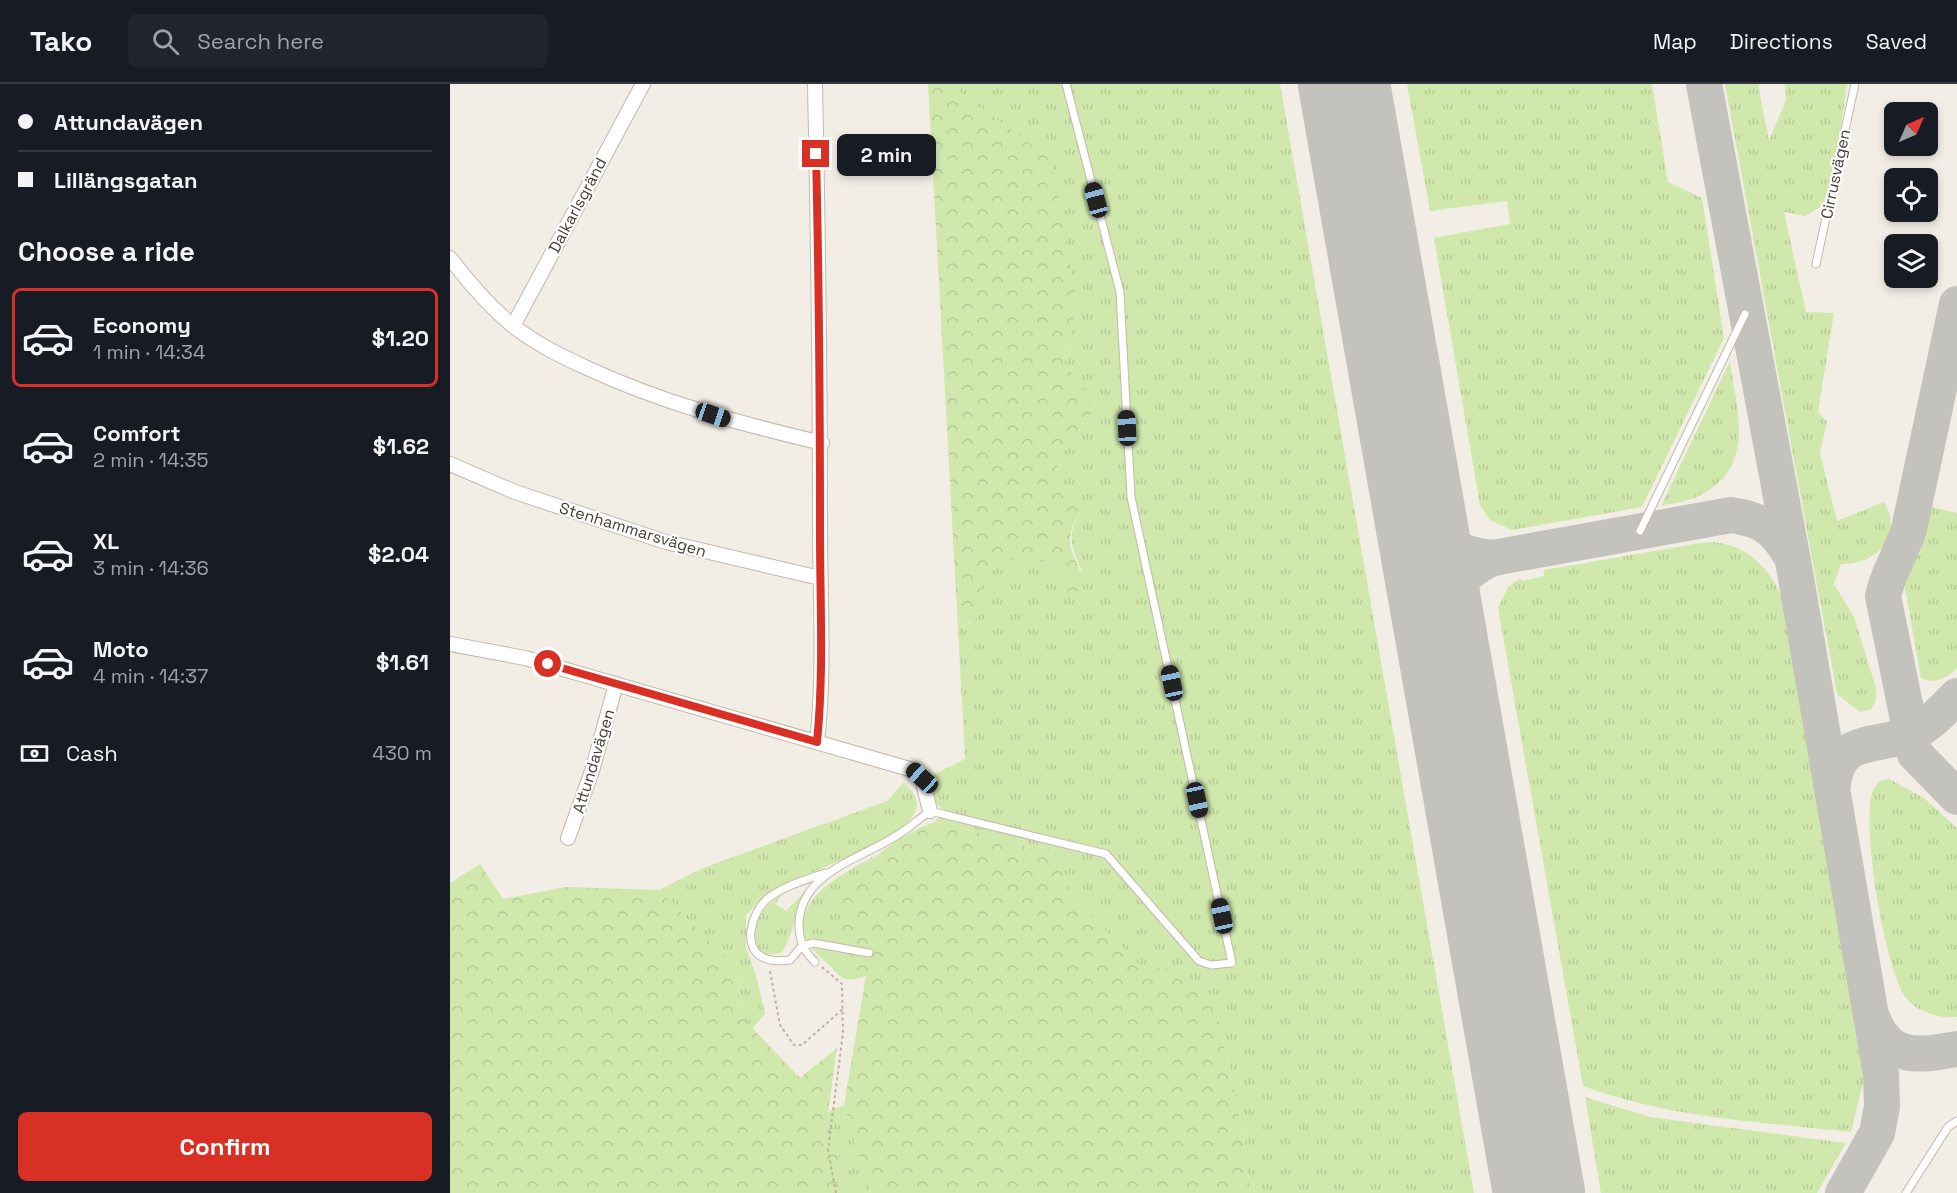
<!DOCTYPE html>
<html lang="en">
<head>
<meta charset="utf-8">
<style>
	:root { --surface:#171b24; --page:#20242c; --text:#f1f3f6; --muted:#9ea1a6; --line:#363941; --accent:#d93025 }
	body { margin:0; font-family:"Space Grotesk",sans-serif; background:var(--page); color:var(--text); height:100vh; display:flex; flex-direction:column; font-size:22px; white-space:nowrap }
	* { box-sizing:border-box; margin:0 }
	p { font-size:20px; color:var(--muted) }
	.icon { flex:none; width:33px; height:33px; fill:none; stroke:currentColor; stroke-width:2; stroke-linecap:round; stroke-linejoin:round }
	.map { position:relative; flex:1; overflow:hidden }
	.details { display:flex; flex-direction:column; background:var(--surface); width:450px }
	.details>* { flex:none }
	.top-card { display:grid; align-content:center; height:132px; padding:0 18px; background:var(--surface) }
	.needle { width:39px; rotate:45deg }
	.controls { position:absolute; left:1434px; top:18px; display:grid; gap:12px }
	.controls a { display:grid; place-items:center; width:54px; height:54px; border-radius:9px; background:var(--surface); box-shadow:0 3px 9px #0003; font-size:30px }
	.end { position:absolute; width:27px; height:27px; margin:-14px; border:8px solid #d93025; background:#fff; box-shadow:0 0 0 3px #fff }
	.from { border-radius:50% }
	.bubble { position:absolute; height:42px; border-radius:9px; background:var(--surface); box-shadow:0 3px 9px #0003; font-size:20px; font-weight:600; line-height:42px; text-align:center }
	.car { position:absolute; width:18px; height:36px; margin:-18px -9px; border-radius:8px; box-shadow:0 0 4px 2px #0007; background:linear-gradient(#222 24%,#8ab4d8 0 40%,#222 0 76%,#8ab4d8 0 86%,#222 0) }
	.top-card b { display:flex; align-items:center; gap:21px; height:57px; font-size:22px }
	.top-card b+b { border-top:2px solid var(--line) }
	.top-card i { width:15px; height:15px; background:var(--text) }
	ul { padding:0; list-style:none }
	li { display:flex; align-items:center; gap:18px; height:99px; margin:0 12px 9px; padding:0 6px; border:3px solid transparent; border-radius:9px }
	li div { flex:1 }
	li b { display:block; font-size:22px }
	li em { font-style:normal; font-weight:600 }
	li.active { border-color:var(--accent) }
	li>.icon { width:54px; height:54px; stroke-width:1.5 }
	h2 { padding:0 18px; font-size:27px; line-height:72px }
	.pay { display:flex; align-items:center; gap:15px; height:66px; padding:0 18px; font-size:22px }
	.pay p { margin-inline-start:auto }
	.button { display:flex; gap:12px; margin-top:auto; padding:12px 18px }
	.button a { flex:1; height:69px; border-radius:9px; background:var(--accent); color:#fff; font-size:24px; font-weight:600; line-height:69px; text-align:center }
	header { display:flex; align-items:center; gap:36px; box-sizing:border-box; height:84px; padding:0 30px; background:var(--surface); border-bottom:2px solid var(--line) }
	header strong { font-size:28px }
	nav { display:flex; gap:33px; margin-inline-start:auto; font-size:21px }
	.search { width:420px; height:54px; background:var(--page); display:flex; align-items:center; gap:15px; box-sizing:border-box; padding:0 21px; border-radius:9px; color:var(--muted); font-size:22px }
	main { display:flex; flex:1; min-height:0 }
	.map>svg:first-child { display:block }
	.grass { fill:url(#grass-tufts) }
	.forest { fill:url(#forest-crowns) }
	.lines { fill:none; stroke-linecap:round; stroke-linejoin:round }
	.taxiway { stroke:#c4c2bd; stroke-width:36 }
	.runway { stroke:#c4c2bd; stroke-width:92 }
	.lane-casing { stroke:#c2b8ab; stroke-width:9 }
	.street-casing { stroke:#c2b8ab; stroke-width:16 }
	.path { stroke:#c1b099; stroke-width:2; stroke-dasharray:3 3; stroke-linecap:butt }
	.lane { stroke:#fff; stroke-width:7 }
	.street { stroke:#fff; stroke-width:14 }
	.route { stroke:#d93025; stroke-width:8 }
	.labels { text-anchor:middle; stroke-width:4.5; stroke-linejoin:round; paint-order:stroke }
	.street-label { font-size:16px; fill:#463e35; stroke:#fff }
</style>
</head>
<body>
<header>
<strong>Tako</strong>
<div class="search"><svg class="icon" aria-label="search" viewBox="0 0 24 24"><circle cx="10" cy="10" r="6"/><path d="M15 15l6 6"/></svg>Search here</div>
<nav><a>Map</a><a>Directions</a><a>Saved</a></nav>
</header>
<main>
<section class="details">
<div class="top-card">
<b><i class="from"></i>Attundavägen</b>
<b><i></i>Lillängsgatan</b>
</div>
<h2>Choose a ride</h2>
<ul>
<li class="active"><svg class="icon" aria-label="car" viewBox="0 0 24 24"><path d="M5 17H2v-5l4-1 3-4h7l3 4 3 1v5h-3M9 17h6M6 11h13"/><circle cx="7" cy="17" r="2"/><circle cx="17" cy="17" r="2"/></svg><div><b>Economy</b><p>1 min · 14:34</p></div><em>$1.20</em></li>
<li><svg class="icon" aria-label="car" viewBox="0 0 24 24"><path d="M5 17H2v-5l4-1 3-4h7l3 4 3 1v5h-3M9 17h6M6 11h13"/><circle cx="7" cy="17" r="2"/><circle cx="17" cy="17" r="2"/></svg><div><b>Comfort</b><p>2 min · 14:35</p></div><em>$1.62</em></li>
<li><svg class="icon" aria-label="car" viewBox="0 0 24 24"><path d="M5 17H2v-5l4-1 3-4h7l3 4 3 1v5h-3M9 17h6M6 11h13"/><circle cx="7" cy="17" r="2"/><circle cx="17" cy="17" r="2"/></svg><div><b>XL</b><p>3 min · 14:36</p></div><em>$2.04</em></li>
<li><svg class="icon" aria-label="car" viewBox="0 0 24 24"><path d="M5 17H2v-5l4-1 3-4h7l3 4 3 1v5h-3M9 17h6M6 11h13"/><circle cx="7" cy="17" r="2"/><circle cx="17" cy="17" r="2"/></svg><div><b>Moto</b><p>4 min · 14:37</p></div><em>$1.61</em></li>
</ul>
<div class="pay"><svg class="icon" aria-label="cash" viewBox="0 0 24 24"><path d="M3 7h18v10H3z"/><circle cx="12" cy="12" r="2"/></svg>Cash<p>430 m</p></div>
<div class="button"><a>Confirm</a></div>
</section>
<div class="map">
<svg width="1507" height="1109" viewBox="0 0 1507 1109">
	<defs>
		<pattern id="grass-tufts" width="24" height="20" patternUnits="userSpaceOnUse" patternTransform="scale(1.5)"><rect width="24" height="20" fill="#d1e8ad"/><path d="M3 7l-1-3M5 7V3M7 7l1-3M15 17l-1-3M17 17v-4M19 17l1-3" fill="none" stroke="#b5c895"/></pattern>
		<pattern id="forest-crowns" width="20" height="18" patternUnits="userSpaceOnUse" patternTransform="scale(1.5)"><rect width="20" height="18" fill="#d1e8ad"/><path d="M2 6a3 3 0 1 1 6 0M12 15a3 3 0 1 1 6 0" fill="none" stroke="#b5c895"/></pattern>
	</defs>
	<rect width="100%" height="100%" fill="#f3eee5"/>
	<path class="grass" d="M507 0H830L1024 1109H800L795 1057 764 914 697 889 625 816 604 770 486 737 493 725 487 720 475 695 515 675 508 545 521 538 530 495 549 471 565 474 569 482 585 478 614 476V491L632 488C620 458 616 452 633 423L617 409 606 387 614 362 637 341 647 316 631 302 614 278 624 232 507 6Z
		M957 0H1202L1218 98 1252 114 1274 254 1192 423 1062 446 1040 436 1030 421 984 154 1060 140 1057 117 980 127Z
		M1275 0H1308L1319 57 1336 16 1335 0H1397L1384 93 1372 122 1355 132 1334 128 1356 228 1384 229 1368 328 1377 338 1370 369 1387 437 1434 418C1454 452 1427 481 1391 480L1384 500 1404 533 1426 604V616L1421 625 1410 628 1387 610Z
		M1280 277C1287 330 1307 384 1247 413 1237 418 1222 419 1211 422Z
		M1479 422 1507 429V585C1495 594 1486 601 1471 594L1453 493 1470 469Z
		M1257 458C1297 458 1322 486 1335 521L1416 987 1401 1048C1311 1038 1219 1034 1133 1002L1048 524 1058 503 1070 494 1072 497 1094 492V486Z
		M1439 695 1474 714 1507 744V933C1491 935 1467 928 1457 915 1434 885 1412 745 1422 709 1423 704 1427 701 1429 697Z
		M454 698C461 706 470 714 466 726 457 755 352 790 324 806 313 813 305 822 296 831V864L306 891 315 930 302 945 289 930 288 887 209 806 253 784 437 717Z
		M424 772 392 817 416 892C409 894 400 897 393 894 388 891 383 885 379 881 363 867 345 851 356 827 368 800 400 787 424 772Z
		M360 802C342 825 347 848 331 869L315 871C293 851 311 822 333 810L325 820 336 827Z
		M1135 1013 1200 1033 1396 1059 1367 1109H1151Z
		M394 1021 420 1109H398L378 1028Z"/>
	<path class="forest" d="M478 0H507V6L601 75 625 209 624 232 614 278 631 302 647 315 637 341 614 362 606 387 617 409 633 423C627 433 621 442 620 454 619 480 644 486 621 518L614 491V476L585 478 569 483 565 474 549 471 530 495 539 526 508 545Z
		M486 737 604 770 625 816 697 888 713 883 764 914 795 1057 800 1109H420L394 1021 416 892 398 879C395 864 387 830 393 816 410 777 449 752 486 737Z
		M30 780 53 815 116 803 209 806 288 887 289 930 350 994 387 964 378 1028 398 1109H0V799Z"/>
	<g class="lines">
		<path class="taxiway" d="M1254 0 1343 477 1431 990 1432 1022 1427 1049 1393 1109
			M1507 220 1459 445C1452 468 1438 488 1433 512L1465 670 1507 713
			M968 421C985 454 1004 471 1043 474
			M990 549C998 514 1007 489 1043 474L1281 431C1313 436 1325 444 1341 472
			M1383 701C1388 649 1429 666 1464 648 1481 640 1494 625 1507 612
			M1422 933C1439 977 1468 972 1507 965"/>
		<path class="runway" d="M894 0 1089 1109"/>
		<g class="lane-casing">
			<path id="lane" d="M1366 180 1405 0
				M1190 447 1295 230
				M375 789C356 796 332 802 316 816 302 829 292 862 312 873 321 878 331 877 340 876L352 862 363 859 419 869
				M365 878C354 867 349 857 349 841 349 789 410 775 446 752 458 745 469 735 480 727L656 770 749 877 761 881 782 879 681 413 670 208 616 0
				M1456 1109 1498 1043 1507 1037"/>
		</g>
		<g class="street-casing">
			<path id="street" d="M365 0C368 147 370 294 370 441 370 514 375 586 367 658
				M0 174C19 199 38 221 62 241 84 259 111 272 137 284 212 319 292 340 372 359
				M63 242 193 0
				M0 380 65 408 216 458 370 494
				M0 560 75 574 463 686 472 694 480 727
				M118 754 142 687 166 600"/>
		</g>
		<path class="path" d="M372 883 392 900 393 949 378 1066 386 1109
			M320 887 330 941 344 961H352L394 924"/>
		<use href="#lane" class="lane"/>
		<use href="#street" class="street"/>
	</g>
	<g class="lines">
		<path class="route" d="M98 580 367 658C374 588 370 519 370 449 370 323 369 197 366 70"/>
	</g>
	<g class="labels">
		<g class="street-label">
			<text transform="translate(1385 90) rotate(-78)" y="6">Cirrusvägen</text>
			<text transform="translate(127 121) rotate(-62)" y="6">Dalkarlsgränd</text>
			<text transform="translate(183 445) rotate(17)" y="6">Stenhammarsvägen</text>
			<text transform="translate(143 677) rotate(-73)" y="6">Attundavägen</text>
		</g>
	</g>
</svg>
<div class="controls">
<a><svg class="needle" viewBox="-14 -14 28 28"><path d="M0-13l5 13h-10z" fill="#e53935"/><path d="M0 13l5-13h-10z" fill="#9ea1a6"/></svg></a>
<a><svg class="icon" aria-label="locate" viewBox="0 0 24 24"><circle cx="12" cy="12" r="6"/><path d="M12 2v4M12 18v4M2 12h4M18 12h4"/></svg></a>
<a><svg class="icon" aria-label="layers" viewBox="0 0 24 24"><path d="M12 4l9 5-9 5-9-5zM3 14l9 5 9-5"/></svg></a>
</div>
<i class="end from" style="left:98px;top:580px"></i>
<i class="end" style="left:366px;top:70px"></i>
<div class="bubble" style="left:387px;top:50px;width:99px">2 min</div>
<i class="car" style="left:646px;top:116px;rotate:345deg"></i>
<i class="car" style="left:263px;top:331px;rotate:109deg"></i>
<i class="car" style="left:677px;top:344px;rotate:357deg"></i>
<i class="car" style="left:722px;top:599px;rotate:348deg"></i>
<i class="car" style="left:472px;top:694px;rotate:312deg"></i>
<i class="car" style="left:747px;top:716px;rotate:168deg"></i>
<i class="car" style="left:772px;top:832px;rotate:348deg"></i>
</div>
</main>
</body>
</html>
